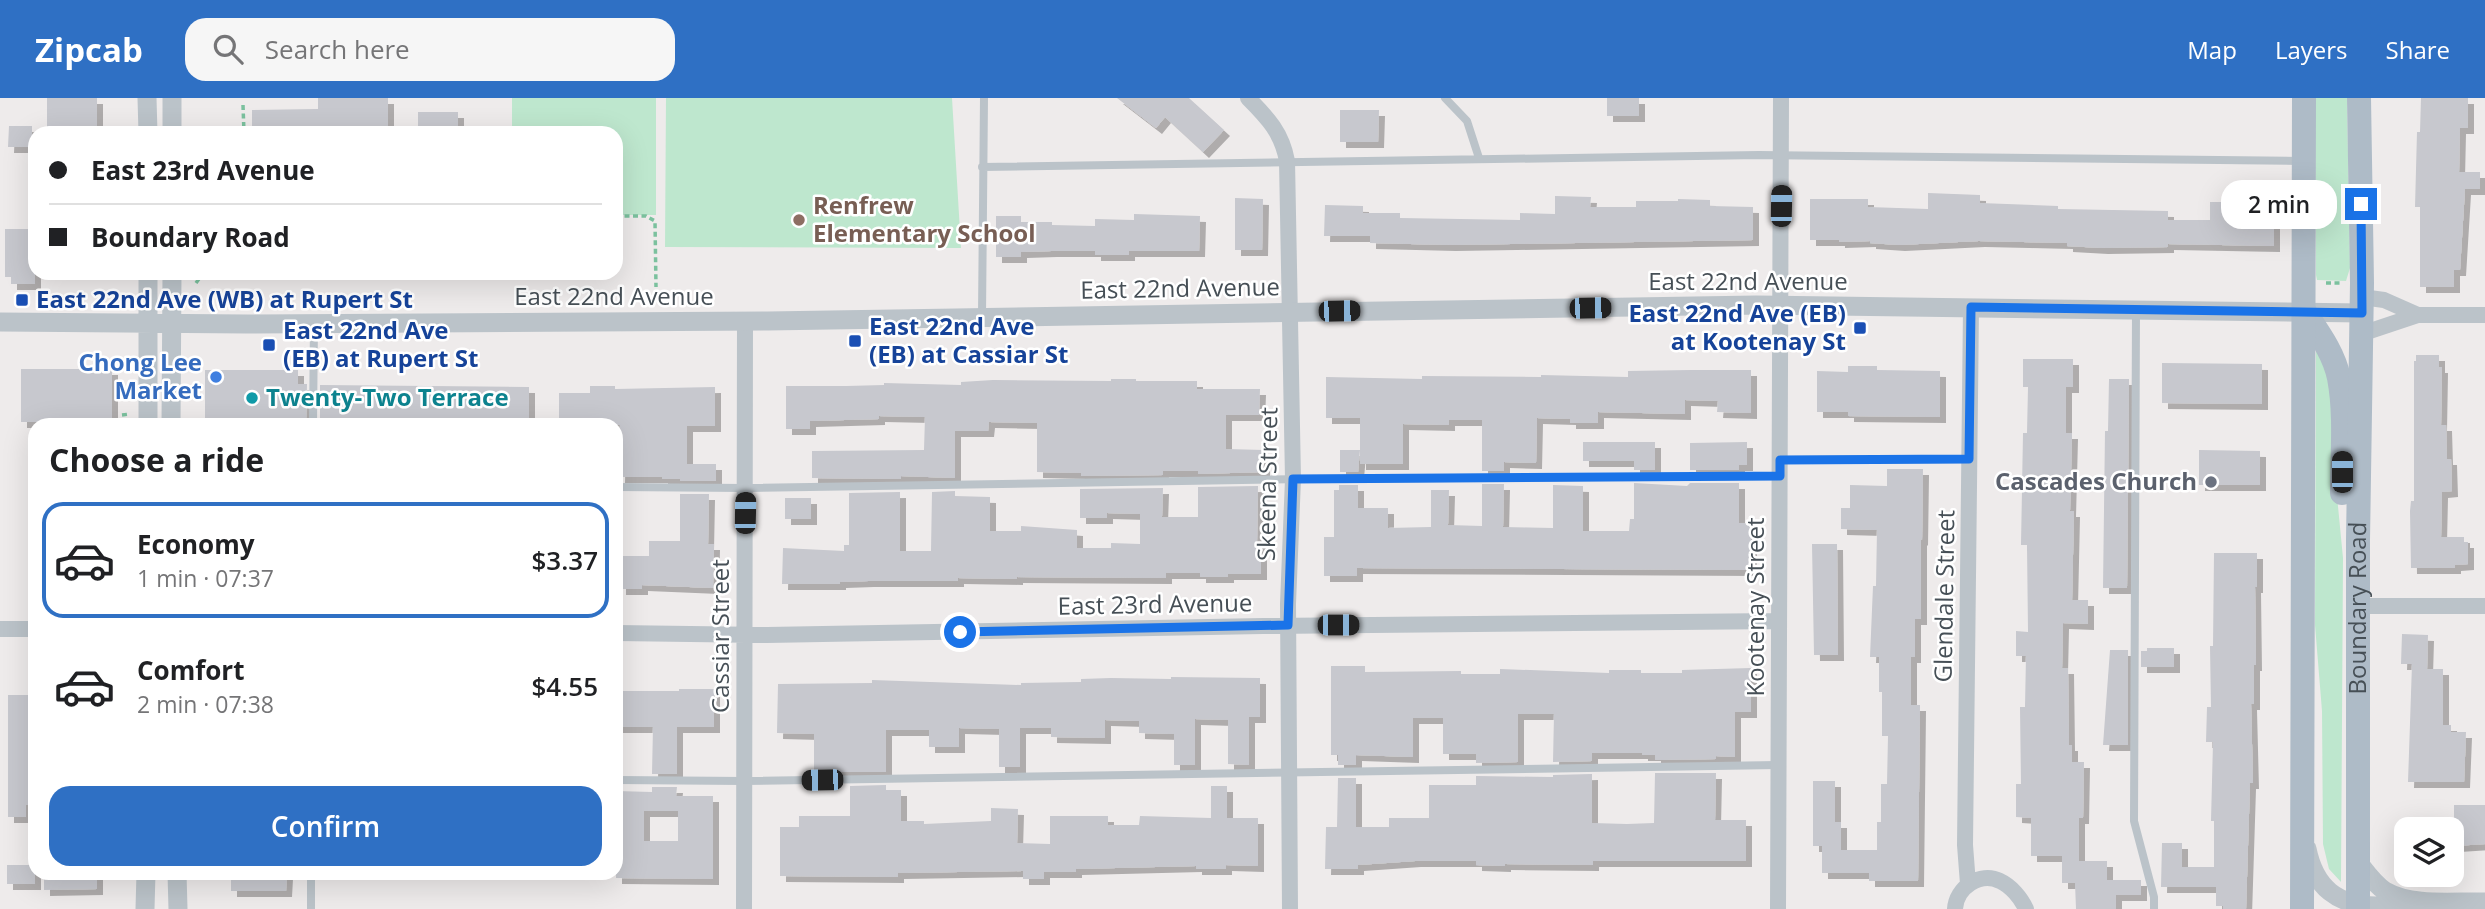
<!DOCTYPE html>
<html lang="en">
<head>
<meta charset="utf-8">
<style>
	:root { --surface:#fff; --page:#f6f6f6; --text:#202124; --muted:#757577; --line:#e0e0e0; --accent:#2f70c4 }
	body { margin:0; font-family:"Open Sans",sans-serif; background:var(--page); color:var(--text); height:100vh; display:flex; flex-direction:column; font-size:26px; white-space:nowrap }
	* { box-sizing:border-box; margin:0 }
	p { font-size:23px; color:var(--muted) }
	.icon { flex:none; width:38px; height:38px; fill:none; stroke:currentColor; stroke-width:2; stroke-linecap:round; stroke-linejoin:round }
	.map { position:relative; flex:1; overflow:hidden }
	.drawer { position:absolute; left:28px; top:320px; width:595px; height:462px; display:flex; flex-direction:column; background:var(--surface); border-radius:21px; box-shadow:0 7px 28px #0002 }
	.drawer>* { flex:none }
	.hud { position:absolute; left:28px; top:28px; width:595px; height:154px; border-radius:21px; box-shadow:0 7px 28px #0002; display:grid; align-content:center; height:154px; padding:0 21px; background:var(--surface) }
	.controls { position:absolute; left:2394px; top:719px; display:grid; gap:14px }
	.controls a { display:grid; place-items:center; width:70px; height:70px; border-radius:14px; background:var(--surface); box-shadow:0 7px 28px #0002; font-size:35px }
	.end { position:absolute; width:32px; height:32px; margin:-16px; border:9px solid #1a73e8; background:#fff; box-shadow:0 0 0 4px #fff }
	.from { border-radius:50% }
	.bubble { position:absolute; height:49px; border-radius:21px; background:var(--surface); box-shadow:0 7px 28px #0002; font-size:23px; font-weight:600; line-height:49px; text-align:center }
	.car { position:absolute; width:21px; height:42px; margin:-21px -10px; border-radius:9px; box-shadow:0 0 5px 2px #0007; background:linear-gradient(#222 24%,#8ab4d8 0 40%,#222 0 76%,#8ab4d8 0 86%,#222 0) }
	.hud b { display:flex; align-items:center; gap:24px; height:66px; font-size:26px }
	.hud b+b { border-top:2px solid var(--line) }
	.hud i { width:18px; height:18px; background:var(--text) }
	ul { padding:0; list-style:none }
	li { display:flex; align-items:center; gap:21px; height:116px; margin:0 14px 10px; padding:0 7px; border:4px solid transparent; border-radius:21px }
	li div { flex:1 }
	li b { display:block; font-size:26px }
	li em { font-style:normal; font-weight:600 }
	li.on { border-color:var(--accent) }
	li>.icon { width:63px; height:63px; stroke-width:1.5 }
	h2 { padding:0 21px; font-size:32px; line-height:84px }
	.action { display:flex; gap:14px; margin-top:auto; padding:14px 21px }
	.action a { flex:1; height:80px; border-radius:21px; background:var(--accent); color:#fff; font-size:28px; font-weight:600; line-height:80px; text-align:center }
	header { display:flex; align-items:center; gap:42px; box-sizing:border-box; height:98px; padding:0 35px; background:var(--accent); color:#fff }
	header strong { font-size:33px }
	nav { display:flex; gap:38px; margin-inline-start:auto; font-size:24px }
	.search { width:490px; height:63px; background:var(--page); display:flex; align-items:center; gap:18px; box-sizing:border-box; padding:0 24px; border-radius:21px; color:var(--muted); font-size:26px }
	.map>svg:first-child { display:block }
	.green { fill:#bee7ce }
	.building { fill:#c7c8ce; fill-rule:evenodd; filter:url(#shadow) }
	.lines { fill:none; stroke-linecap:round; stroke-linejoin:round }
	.path { stroke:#7bc19e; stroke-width:3.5; stroke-dasharray:5 3.5; stroke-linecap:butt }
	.service { stroke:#bbc3c9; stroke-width:8 }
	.minor { stroke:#bbc3c9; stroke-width:16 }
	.tertiary { stroke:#bbc3c9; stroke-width:19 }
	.primary { stroke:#aebbc7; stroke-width:24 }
	.route { stroke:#1a73e8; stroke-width:9 }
	.education-dot { fill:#8d6e63; stroke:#fff; stroke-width:2.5 }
	.transit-dot { fill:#1a4fb4; stroke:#fff; stroke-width:2.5 }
	.shop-dot { fill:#3f7fe0; stroke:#fff; stroke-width:2.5 }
	.culture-dot { fill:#0f9aa8; stroke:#fff; stroke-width:2.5 }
	.worship-dot { fill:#6b7280; stroke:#fff; stroke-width:2.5 }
	.labels { text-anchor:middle; stroke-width:5; stroke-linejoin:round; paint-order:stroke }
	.education-label { font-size:24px; font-weight:bold; fill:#785e54; stroke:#fff; text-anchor:start }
	.street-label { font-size:24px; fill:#464f56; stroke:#fff }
	.transit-label { font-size:24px; font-weight:bold; fill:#164399; stroke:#fff; text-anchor:start }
	.shop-label { font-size:24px; font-weight:bold; fill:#366cbe; stroke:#fff; text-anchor:end }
	.culture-label { font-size:24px; font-weight:bold; fill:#0d838f; stroke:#fff; text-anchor:start }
	.worship-label { font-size:24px; font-weight:bold; fill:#5b616d; stroke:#fff; text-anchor:end }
</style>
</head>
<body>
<header>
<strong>Zipcab</strong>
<div class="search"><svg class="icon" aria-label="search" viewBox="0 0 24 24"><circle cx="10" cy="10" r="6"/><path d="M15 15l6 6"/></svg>Search here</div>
<nav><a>Map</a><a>Layers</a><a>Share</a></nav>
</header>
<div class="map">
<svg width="2485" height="811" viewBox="0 0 2485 811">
	<defs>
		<filter id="shadow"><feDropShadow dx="6" dy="6" stdDeviation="0" flood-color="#0004"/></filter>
	</defs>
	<rect width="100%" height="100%" fill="#eeebeb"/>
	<path class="green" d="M512 0H656V117H616V35H512Z
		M666 0H952L961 150 665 149Z
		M2315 0H2347L2350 170 2346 183 2317 182 2316 177Z
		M2316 251 2330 278 2337 398 2343 460 2341 784 2329 771 2323 746 2322 613 2315 527Z"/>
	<path class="building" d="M47 0H97V35H47Z
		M318 0H388V35H252V12L318 11Z
		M1117 0H1189L1224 32 1203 54 1165 19 1156 30Z
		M1607 0H1639V18H1607Z
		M2421 0H2468V30H2460L2459 74H2480V91H2465L2460 172H2454V189H2420V109H2415L2417 34H2420Z
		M1340 12H1379L1378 44H1340Z
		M418 14H458V35H418Z
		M9 28H32V49H8Z
		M1928 95 1980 97V105L2058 108V111L2168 113V122H2210V104H2240V110H2274V148L2168 146V149L2102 150 2067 148V145L1979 143 1899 147 1870 145V143L1839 144V142H1810V101H1868V109L1928 111Z
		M1555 98 1591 99 1590 109H1636V103H1678V101L1710 102V108L1753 109V142L1450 147 1370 145V138H1324L1325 107 1363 108V115H1400V120L1520 122V115L1555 116Z
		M1235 100 1263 101 1262 152H1235Z
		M1134 116 1200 118 1199 153H1129V157H1095V153H1051L1021 154V159H996V118H1021V124H1052V127L1095 128V121L1134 122Z
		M5 131H35V186H11V179H5Z
		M2416 257H2439V269H2442L2441 327H2446L2447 361H2451L2452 393 2442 394 2441 439H2464V444H2468V466L2455 467V470H2411L2410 413 2411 403H2414V263H2416Z
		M2023 261H2073V289H2066V335H2072L2070 413H2074L2072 502H2088V526L2063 525 2062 570H2068L2069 647H2072V664H2084L2083 720H2079V763H2107V782H2141V797H2116V811H2076L2075 785H2062V758H2031V720L2016 719V686H2021L2020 609H2025L2026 558H2016V533L2028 534 2027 447H2021L2023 335H2027L2028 289H2023Z
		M2162 265 2262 266V306L2162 305Z
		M1848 268H1877V272L1940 273V319L1848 318V314H1817V273L1848 274Z
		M21 271H112V327H53V324H21Z
		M205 272H298V286H307L306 327H205Z
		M1691 272H1751V315L1717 314 1718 303 1685 302V316L1598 314V325H1570V321L1537 320 1536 365 1504 364V373H1482V322H1449V327L1403 326V366H1360V320H1326V279L1422 281V278L1541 279V277L1628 279V273Z
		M1111 281H1136V283H1197V291H1260L1259 317H1226V351L1264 352V374L1198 376V373H1163V377L1081 378V375L1037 374V325L989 324 988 333H955V380L901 378V381L812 380V353L924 352 925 319 879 318V321L810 323V331H786V288H846L884 287V285L961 287V284L993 282 1111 283Z
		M2109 281H2129L2127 490H2103L2105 333H2108Z
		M320 287 529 289V327H320Z
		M590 288H615V291L715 289V328H687V366H716V383H680V381H662V379H619L620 327H559V295H590Z
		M1583 344H1655V372H1634V363H1583Z
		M1747 344V367H1739V372H1690V345Z
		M1340 352H1360L1358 374H1340Z
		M2199 352 2260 353V387H2199Z
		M1887 371H1923L1922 442 1921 441V521H1915V559H1911V607H1920L1918 783H1869V775H1822V748H1813V683H1835V724H1841V752H1877V724H1881V686H1887L1888 638H1882V594H1879V559H1870L1873 488H1876L1877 432 1841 431V410H1850V387L1887 388Z
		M1634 385 1687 388 1690 385H1739V425H1751V472L1357 470V478H1324V439H1334V392H1339V387H1358V410H1388V430L1431 429V392H1449L1448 427 1482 428V386H1504L1503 429 1553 430V387L1583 388V433H1629L1630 421H1634Z
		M1258 388 1257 444H1261V476H1228V479H1200V475H1166V480L1017 479V481L958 480V483H868L840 484V486H782L783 450 844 453V447H849V395L900 394V453H931L932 394 955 393V398L990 399V433H1021V428L1077 432V450H1111V445L1140 446V416L1107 415V420H1080V391L1163 390 1162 419H1198V389Z
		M680 396H709L708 446H714L713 490 642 487V491H620V458H649V443H680Z
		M785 400H811V421H785Z
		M1812 446H1837L1838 557H1814Z
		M2214 455H2257V489H2255L2256 567H2254V606H2251L2253 685H2250L2246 811H2223V808H2216V789H2161L2162 745H2182V769H2214V723H2211L2213 644H2206L2207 609H2211L2210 548H2213Z
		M2402 536 2428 537 2427 571H2443V627H2451V634H2466L2464 684H2408L2412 566H2401Z
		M2147 550H2174V569H2141V553H2147Z
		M2110 552H2128V647H2103Z
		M1331 568H1365V574L1461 573V576H1500V571L1609 575V572H1641V575H1682V572L1751 570V614H1735V659L1716 658V661L1655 662V657H1642V655H1592V663L1553 664 1554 616H1518V664L1476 665V656H1443V620H1413V659L1356 657V667H1338V657H1331Z
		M1171 579 1260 580V619H1249V667L1228 666V622L1195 621V667H1174V636L1139 635V623L1105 622V640L1051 639V630H1020V669H999V631L959 630V649H929V632H886V674H814V636L777 635 778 586 872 585V582L1021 587V585L1081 584V581L1111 580 1171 581Z
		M679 591H714V629H677V676H652L653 629H616V593H679Z
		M8 597H29L32 707H26V719H8Z
		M1655 675H1716L1715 722H1746V763H1593V767L1505 766V768L1476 767V763H1415L1358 767V771H1325L1326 729H1337L1338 680H1356V729H1389V720H1429V687H1476V678L1553 679V677L1592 676V725L1627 726 1654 725Z
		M886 687V692H901V723H924V726L991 723V710L1018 711 1017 745 1050 746V718H1108V727H1139L1140 718 1211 720V688H1227V720H1258V768L1226 767V771H1196V768L1076 771V774H1044V781H1023V773L898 775V779L780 778V729H799V718H850V688Z
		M652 689H677L676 698H713V781L616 780V693L652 694ZM644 713H678V743H644Z
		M2454 707H2485V746L2454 748Z
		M7 767H35V786H7Z
		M44 775H97V791L44 792Z
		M231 775H287L286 793H231Z"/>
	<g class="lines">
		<path class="path" d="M243 7 244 35
			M616 118H646L655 123 656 189
			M196 185 203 175
			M2326 185H2343
			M122 317 130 316"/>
		<path class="service" d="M1445 0 1467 23 1479 60
			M982 69 1759 57 2300 63
			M2136 211 2134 723 2154 799V811
			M982 218 984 0
			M313 327 314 225
			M1780 362 1969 361
			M616 389 745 390 1307 381 1780 378
			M616 682 744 683 1778 667
			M311 811V775"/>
		<path class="minor" d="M1248 0C1268 20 1282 35 1287 63L1293 381 1288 506 1290 811
			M2362 199 2384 202 2418 217
			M2361 236 2418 217H2485
			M2358 508H2485
			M0 531H35
			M616 535 767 537 1263 528 1779 523
			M1968 786 1965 747 1971 209
			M744 811 745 223
			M1778 811 1781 0
			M1955 811C1956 790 1980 773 2000 783 2011 788 2021 800 2026 811"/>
		<path class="tertiary" d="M147 0 148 35
			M172 35V0
			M0 224 247 226 768 223 1756 207 2362 215
			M148 327V175
			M171 327 172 175
			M2307 751C2315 790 2337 807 2376 808 2392 808 2404 808 2419 803
			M2358 764C2366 774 2374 786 2385 793 2412 809 2455 803 2485 804
			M177 775 178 811
			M145 811 146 775"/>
		<g class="primary">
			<path d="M2304 213C2318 234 2334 255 2339 280 2346 317 2342 358 2342 395"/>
			<path d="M2302 811 2304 0"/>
			<path id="s1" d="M2358 811V442L2362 185 2359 0"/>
		</g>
	</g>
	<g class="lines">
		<path class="route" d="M960 534 1288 527 1293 381 1780 378V362L1969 361 1971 209 2362 215 2361 106"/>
	</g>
	<circle class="education-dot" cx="799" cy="122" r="7"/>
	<g class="transit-dot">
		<rect x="15" y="195" width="14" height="14" rx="3.5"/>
		<rect x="1853" y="223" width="14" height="14" rx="3.5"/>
		<rect x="848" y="236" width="14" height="14" rx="3.5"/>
		<rect x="262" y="240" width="14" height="14" rx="3.5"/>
	</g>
	<circle class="shop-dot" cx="216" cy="279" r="7"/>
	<circle class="culture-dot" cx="252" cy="300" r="7"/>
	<circle class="worship-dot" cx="2211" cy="384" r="7"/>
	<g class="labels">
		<g class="education-label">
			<text x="813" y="116">Renfrew<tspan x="813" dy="28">Elementary School</tspan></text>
		</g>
		<g class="street-label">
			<text x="1748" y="192">East 22nd Avenue</text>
			<text transform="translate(1180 191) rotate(-1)" y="8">East 22nd Avenue</text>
			<text x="614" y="207">East 22nd Avenue</text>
			<text transform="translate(1268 386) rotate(-89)" y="8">Skeena Street</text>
			<text transform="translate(1945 498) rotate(-89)" y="8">Glendale Street</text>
			<text transform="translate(1155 507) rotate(-1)" y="8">East 23rd Avenue</text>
			<text transform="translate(1756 509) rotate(-90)" y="8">Kootenay Street</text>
			<text dy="8" stroke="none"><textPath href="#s1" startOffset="301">Boundary Road</textPath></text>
			<text transform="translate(721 538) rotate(-90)" y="8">Cassiar Street</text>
		</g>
		<g class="transit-label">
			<text x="36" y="210">East 22nd Ave (WB) at Rupert St</text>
			<text x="1846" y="224" text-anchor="end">East 22nd Ave (EB)<tspan x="1846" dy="28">at Kootenay St</tspan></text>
			<text x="869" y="237">East 22nd Ave<tspan x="869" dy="28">(EB) at Cassiar St</tspan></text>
			<text x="283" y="241">East 22nd Ave<tspan x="283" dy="28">(EB) at Rupert St</tspan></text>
		</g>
		<g class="shop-label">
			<text x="202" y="273">Chong Lee<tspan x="202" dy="28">Market</tspan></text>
		</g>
		<g class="culture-label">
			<text x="266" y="308">Twenty-Two Terrace</text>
		</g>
		<g class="worship-label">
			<text x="2197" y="392">Cascades Church</text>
		</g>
	</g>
</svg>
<div class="controls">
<a><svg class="icon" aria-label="layers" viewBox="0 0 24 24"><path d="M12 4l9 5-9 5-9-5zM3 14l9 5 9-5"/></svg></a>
</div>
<i class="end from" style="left:960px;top:534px"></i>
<i class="end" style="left:2361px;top:106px"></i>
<div class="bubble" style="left:2221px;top:82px;width:116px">2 min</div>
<i class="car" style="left:1781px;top:108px;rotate:1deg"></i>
<i class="car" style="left:1590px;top:210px;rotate:89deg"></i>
<i class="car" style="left:1339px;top:213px;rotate:89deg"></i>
<i class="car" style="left:2342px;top:374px;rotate:0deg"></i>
<i class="car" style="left:745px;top:415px;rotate:1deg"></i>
<i class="car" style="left:1338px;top:527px;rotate:90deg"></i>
<i class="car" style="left:822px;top:682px;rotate:269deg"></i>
<div class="hud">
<b><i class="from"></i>East 23rd Avenue</b>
<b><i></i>Boundary Road</b>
</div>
<section class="drawer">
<h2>Choose a ride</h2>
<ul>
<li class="on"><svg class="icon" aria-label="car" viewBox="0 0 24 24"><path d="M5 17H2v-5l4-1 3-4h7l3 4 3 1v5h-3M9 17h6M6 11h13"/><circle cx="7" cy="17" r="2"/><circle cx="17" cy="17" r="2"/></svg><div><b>Economy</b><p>1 min · 07:37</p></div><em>$3.37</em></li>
<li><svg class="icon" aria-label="car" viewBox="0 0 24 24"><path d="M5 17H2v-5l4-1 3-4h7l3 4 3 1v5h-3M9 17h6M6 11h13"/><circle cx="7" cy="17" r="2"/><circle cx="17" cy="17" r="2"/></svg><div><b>Comfort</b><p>2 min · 07:38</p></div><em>$4.55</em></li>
</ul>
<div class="action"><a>Confirm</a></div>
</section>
</div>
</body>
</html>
